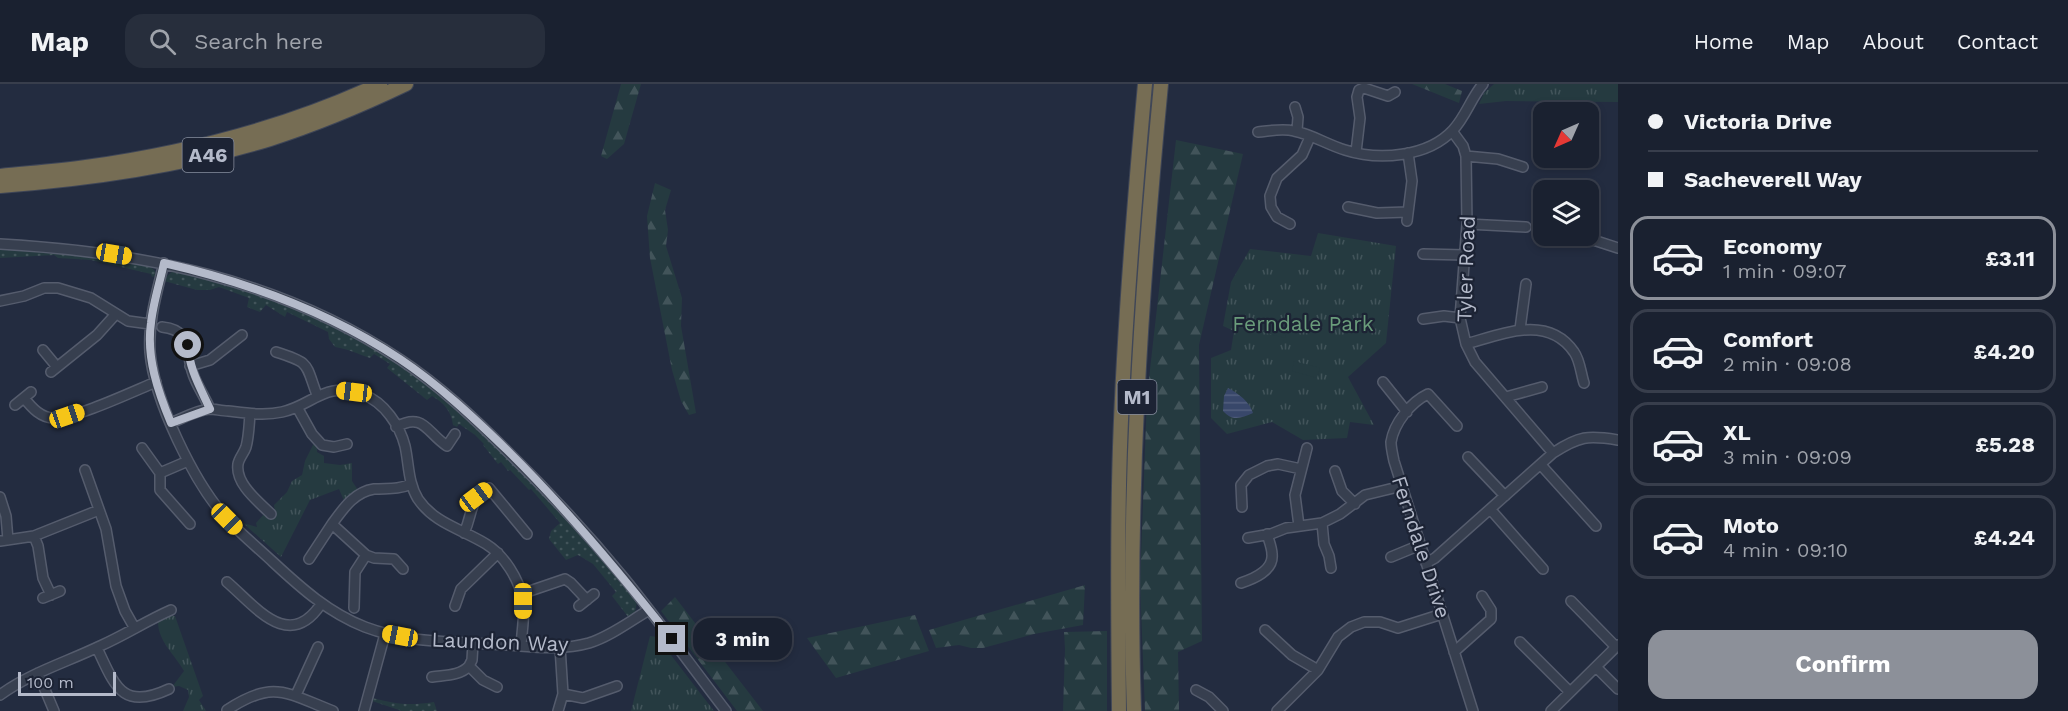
<!DOCTYPE html>
<html lang="en">
<head>
<meta charset="utf-8">
<style>
	:root { --surface:#1a2130; --page:#272e3c; --text:#f1f3f6; --muted:#9fa3ab; --line:#383e4c; --accent:#8c9099 }
	body { margin:0; font-family:"Work Sans",sans-serif; background:var(--page); color:var(--text); height:100vh; display:flex; flex-direction:column; font-size:22px; white-space:nowrap }
	* { box-sizing:border-box; margin:0 }
	p { font-size:20px; color:var(--muted) }
	.icon { flex:none; width:33px; height:33px; fill:none; stroke:currentColor; stroke-width:2; stroke-linecap:round; stroke-linejoin:round }
	.map { position:relative; flex:1; overflow:hidden }
	.side { display:flex; flex-direction:column; background:var(--surface); width:450px }
	.side>* { flex:none }
	.guide { display:grid; align-content:center; height:132px; padding:0 30px; background:var(--surface) }
	.needle { width:39px; rotate:225deg }
	.controls { position:absolute; left:1533px; top:18px; display:grid; gap:12px }
	.controls a { display:grid; place-items:center; width:66px; height:66px; border-radius:12px; background:var(--surface); box-shadow:0 3px 9px #0003,0 0 0 2px var(--line); font-size:30px }
	.scale { position:absolute; left:18px; bottom:15px; width:98px; box-sizing:border-box; padding-left:6px; border:3px solid #b4baca; border-top:0; font-size:16px; line-height:21px; white-space:nowrap; color:#b4baca; -webkit-text-stroke:4px #1c2334; paint-order:stroke }
	.end { position:absolute; width:27px; height:27px; margin:-14px; border:8px solid #b4baca; background:#111; box-shadow:0 0 0 3px #111 }
	.from { border-radius:50% }
	.bubble { position:absolute; height:42px; border-radius:18px; background:var(--surface); box-shadow:0 3px 9px #0003,0 0 0 2px var(--line); font-size:20px; font-weight:700; line-height:42px; text-align:center }
	.car { position:absolute; width:18px; height:36px; margin:-18px -9px; border-radius:8px; box-shadow:0 0 4px 2px #0007; background:linear-gradient(#f5c518 24%,#345 0 40%,#f5c518 0 76%,#345 0 86%,#f5c518 0) }
	.guide b { display:flex; align-items:center; gap:21px; height:57px; font-size:22px }
	.guide b+b { border-top:2px solid var(--line) }
	.guide i { width:15px; height:15px; background:var(--text) }
	ul { padding:0; list-style:none }
	li { display:flex; align-items:center; gap:18px; height:84px; margin:0 12px 9px; padding:0 18px; border:3px solid var(--line); border-radius:18px }
	li div { flex:1 }
	li b { display:block; font-size:22px }
	li em { font-style:normal; font-weight:700 }
	li.on { border-color:var(--accent) }
	li>.icon { width:54px; height:54px; stroke-width:1.5 }
	.primary-button { display:flex; gap:12px; margin-top:auto; padding:12px 30px }
	.primary-button a { flex:1; height:69px; border-radius:18px; background:var(--accent); color:#fff; font-size:24px; font-weight:700; line-height:69px; text-align:center }
	header { display:flex; align-items:center; gap:36px; box-sizing:border-box; height:84px; padding:0 30px; background:var(--surface); border-bottom:2px solid var(--line) }
	header strong { font-size:28px }
	nav { display:flex; gap:33px; margin-inline-start:auto; font-size:21px }
	.search { width:420px; height:54px; background:var(--page); display:flex; align-items:center; gap:15px; box-sizing:border-box; padding:0 21px; border-radius:18px; color:var(--muted); font-size:22px }
	main { display:flex; flex:1; min-height:0 }
	.map>svg:first-child { display:block }
	.grass { fill:url(#grass-dots) }
	.forest { fill:url(#forest-firs) }
	.park { fill:url(#park-tufts) }
	.garden { fill:#253a40 }
	.water { fill:url(#water-rules) }
	.lines { fill:none; stroke-linecap:round; stroke-linejoin:round }
	.minor-casing { stroke:#555c6d; stroke-width:12 }
	.highway-casing { stroke:#3f4657; stroke-width:16 }
	.minor { stroke:#373f4f; stroke-width:9 }
	.highway { stroke:#766d54; stroke-width:14 }
	.route { stroke:#b4baca; stroke-width:8 }
	.labels { text-anchor:middle; stroke-width:4.5; stroke-linejoin:round; paint-order:stroke }
	.shield { fill:#1c2334; stroke:#868d9d; stroke-width:1.5 }
	.shield-label { font-size:20px; font-weight:bold; fill:#b4baca }
	.street-label { font-size:21px; fill:#b4baca; stroke:#1c2334 }
	.park-label { font-size:21px; fill:#6a9c7b; stroke:#1c2334 }
</style>
</head>
<body>
<header>
<strong>Map</strong>
<div class="search"><svg class="icon" aria-label="search" viewBox="0 0 24 24"><circle cx="10" cy="10" r="6"/><path d="M15 15l6 6"/></svg>Search here</div>
<nav><a>Home</a><a>Map</a><a>About</a><a>Contact</a></nav>
</header>
<main>
<div class="map">
<svg width="1618" height="627" viewBox="0 0 1618 627">
	<defs>
		<pattern id="grass-dots" width="8" height="8" patternUnits="userSpaceOnUse" patternTransform="scale(1.5)"><rect width="8" height="8" fill="#253a40"/><path d="M2 2h.1M6 6h.1" fill="none" stroke="#42545a" stroke-width="1.8" stroke-linecap="round"/></pattern>
		<pattern id="forest-firs" width="22" height="20" patternUnits="userSpaceOnUse" patternTransform="scale(1.5)"><rect width="22" height="20" fill="#253a40"/><path d="M5 1l3.5 6h-7zM16 11l3.5 6h-7z" fill="#42545a"/></pattern>
		<pattern id="park-tufts" width="24" height="20" patternUnits="userSpaceOnUse" patternTransform="scale(1.5)"><rect width="24" height="20" fill="#253a40"/><path d="M3 7l-1-3M5 7V3M7 7l1-3M15 17l-1-3M17 17v-4M19 17l1-3" fill="none" stroke="#42545a"/></pattern>
		<pattern id="water-rules" width="6" height="5" patternUnits="userSpaceOnUse" patternTransform="scale(1.5)"><rect width="6" height="5" fill="#38476a"/><path d="M0 2.5h6" fill="none" stroke="#525f7e"/></pattern>
	</defs>
	<rect width="100%" height="100%" fill="#232c40"/>
	<path class="grass" d="M0 163 97 171 149 181 155 187V192L152 193 151 190 91 176 58 174 54 171 0 174Z
		M173 187H181C210 195 240 203 268 214 308 229 347 247 383 269 431 298 470 336 509 375 554 420 598 466 637 517L635 529 629 534 612 512 616 508 593 480 578 471 566 476 549 455 551 447 560 439 531 405 529 406 510 386 508 387 501 378 498 380 483 361 484 360 475 351 459 340 457 343 453 341C451 327 444 319 432 312L427 316 387 284 390 280 374 270 370 274C358 270 348 265 335 263L329 255 328 248 287 228 285 233 266 221 260 228 247 223 249 214 219 203 210 206H197L164 197 167 192Z
		M372 614C396 620 409 622 434 618L437 627H402L372 617Z"/>
	<path class="forest" d="M621 0H641L624 60 607 75 601 72Z
		M1412 0H1445L1462 7 1459 19Z
		M1176 56 1243 70 1199 261 1202 557 1178 568 1179 627H1145L1140 499 1147 312Z
		M655 99 671 106 665 126 668 146 666 162 682 214 681 242 696 329 689 331 681 317 672 286 650 174 647 132Z
		M1085 501 1083 541 1034 550 983 564H971L959 561 936 564 929 546Z
		M675 513 763 627H737L661 527Z
		M915 531 929 567 836 594 807 554Z
		M1107 547V627H1063L1065 565 1064 548Z"/>
	<path class="park" d="M1494 0H1618V18L1506 17 1479 20 1484 9Z
		M1318 149 1396 162 1386 259 1348 293 1374 341 1350 338 1347 354 1303 356 1272 338 1227 350 1211 334V274L1231 266 1234 247 1223 242 1231 198 1250 165 1311 172Z
		M314 359 317 361V368L324 372V379L340 381 352 379V397L358 406 345 419 339 405 310 416 281 473 243 439 257 443 256 439 265 429H275L274 421 287 408 292 397 302 391 305 377Z
		M169 532H175L203 612 199 616 206 627H183L189 613 188 606 179 602 172 603 184 587C175 571 158 557 158 538Z
		M650 552 657 553 714 627H631Z"/>
	<path class="garden" d="M1267 233 1289 239 1285 254 1263 248Z
		M1294 277 1320 284 1317 294 1292 287Z"/>
	<path class="water" d="M1228 304C1239 310 1249 317 1253 329 1241 334 1233 338 1223 327L1224 312Z"/>
	<g class="lines">
		<g class="minor-casing">
			<path id="minor" d="M1295 23 1298 33 1297 47
				M1452 47 1463 62 1466 72 1467 140 1460 234 1466 260 1475 278 1553 369
				M1258 48C1270 47 1282 44 1294 47 1311 50 1328 61 1345 66 1379 77 1428 73 1453 46 1466 32 1471 14 1483 0
				M1356 68 1360 34 1357 13 1359 6 1364 4 1388 12 1395 8
				M1466 72 1498 75 1523 83
				M1348 123 1377 129 1408 128
				M1407 137 1412 97 1408 69
				M1290 140 1277 133 1271 123 1270 112 1277 94 1302 71 1310 53
				M1467 140 1526 143
				M1581 152 1618 164
				M0 160C142 168 280 195 401 276 440 302 474 334 507 367 548 407 587 449 624 494 659 537 692 583 726 627
				M1423 170 1465 171
				M164 179C157 208 148 237 150 268 154 316 194 399 227 435 241 450 258 464 273 478 301 504 329 529 365 543 404 558 448 558 490 560 522 561 558 568 589 559 611 552 630 537 649 526
				M0 217 24 212 44 204H58L91 214 128 237 150 240
				M1423 235 1444 232 1460 234
				M162 243C193 246 185 268 193 290 197 302 205 313 210 325
				M1520 245 1526 200
				M1466 260C1502 250 1548 230 1574 268 1580 276 1581 290 1584 299
				M43 266 57 283
				M276 268C311 279 305 279 317 311
				M190 282 210 276 242 251
				M51 288 97 251 115 231
				M1383 298 1407 328
				M1506 313 1542 303
				M24 314C32 324 41 334 54 334 75 335 134 307 156 298
				M15 321 31 308
				M297 323 312 350 322 361 334 363 347 360
				M250 330C249 341 249 352 246 363 244 369 239 374 238 380 235 400 259 418 271 430
				M171 339C183 334 197 326 210 325 215 325 222 327 228 327 246 329 264 332 282 328 314 321 324 296 364 311 384 318 400 342 405 362 409 380 408 399 418 415 435 440 462 445 486 460 504 471 519 495 523 516 525 530 522 547 521 561
				M1457 342 1428 310C1411 318 1394 339 1391 358 1391 364 1393 372 1394 377L1473 627
				M396 343C424 328 426 348 447 362L455 350
				M142 364 160 389
				M1468 373 1505 412
				M188 377 160 389V406L190 440
				M1541 381 1596 442
				M85 386 106 445 116 502 125 527 134 543
				M1335 387 1342 407 1355 420
				M0 413 6 432 8 456
				M1242 423 1241 401 1249 391 1267 382 1278 380 1301 385
				M1491 426 1543 485
				M1322 439 1324 460 1329 472 1331 484
				M1299 442 1295 411 1307 364
				M464 449C474 427 467 420 489 404L527 450
				M34 452 38 462 43 494 51 511
				M1248 454 1271 450 1286 444 1322 439 1340 430 1365 411 1402 402
				M0 457 34 452 99 426
				M1391 473 1420 461
				M309 475 332 440
				M1426 479 1435 474 1553 369C1579 352 1588 351 1618 356
				M403 485 394 475 374 474 366 471 332 440C343 425 354 408 374 405 389 404 397 406 411 400
				M227 498C256 523 289 568 321 520
				M1241 499C1253 495 1274 487 1272 470 1272 464 1269 457 1267 450
				M521 510 565 495 571 499 587 516
				M43 514 60 507
				M1571 517 1616 563
				M455 522 461 505 498 469
				M579 522 594 510
				M354 524 355 488 366 471
				M1265 546 1292 571 1318 586
				M1520 558 1570 608
				M473 559 472 576 469 582 483 596 497 603
				M97 564C115 602 122 627 169 605
				M1454 568 1491 535V526L1482 512
				M1596 583 1618 605
				M38 589 54 627
				M432 593C444 591 460 592 469 582
				M1196 606 1209 613 1223 627
				M563 610 583 614 617 602
				M0 611C30 589 67 578 100 562 125 551 146 537 171 526
				M296 611 318 563
				M227 626C274 595 286 609 333 627
				M364 627 385 550
				M558 627 563 610 560 563
				M1277 627 1318 586 1338 553 1351 543 1364 538H1380L1398 544 1442 530
				M1551 627 1618 561"/>
		</g>
		<g class="highway-casing">
			<path id="highway" d="M0 92C29 89 58 87 86 83 186 69 288 43 380 0
				M0 102C91 95 183 82 270 55 317 40 362 21 406 0
				M1119 627C1118 539 1117 451 1120 363 1124 242 1134 121 1145 0
				M1134 627C1127 417 1141 209 1161 0"/>
		</g>
		<use href="#minor" class="minor"/>
		<use href="#highway" class="highway"/>
	</g>
	<g class="lines">
		<path class="route" d="M188 261C189 285 200 303 210 325L171 339C158 308 146 273 151 239 153 219 160 198 164 179 247 198 329 228 400 275 439 301 473 333 507 366 567 425 620 489 672 555"/>
	</g>
	<g class="labels">
		<g class="shield">
			<rect x="182.5" y="54" width="51" height="34" rx="4.5"/>
			<rect x="1117.5" y="296" width="39" height="34" rx="4.5"/>
		</g>
		<g class="shield-label">
			<text x="208" y="78">A46</text>
			<text x="1137" y="320">M1</text>
		</g>
		<g class="street-label">
			<text transform="translate(1466 185) rotate(-88)" y="7">Tyler Road</text>
			<text transform="translate(1421 463) rotate(72)" y="7">Ferndale Drive</text>
			<text transform="translate(500 558) rotate(2)" y="7">Laundon Way</text>
		</g>
		<g class="park-label">
			<text x="1303" y="247">Ferndale Park</text>
		</g>
	</g>
</svg>
<div class="controls">
<a><svg class="needle" viewBox="-14 -14 28 28"><path d="M0-13l5 13h-10z" fill="#e53935"/><path d="M0 13l5-13h-10z" fill="#9fa3ab"/></svg></a>
<a><svg class="icon" aria-label="layers" viewBox="0 0 24 24"><path d="M12 4l9 5-9 5-9-5zM3 14l9 5 9-5"/></svg></a>
</div>
<div class="scale">100 m</div>
<i class="end from" style="left:188px;top:261px"></i>
<i class="end" style="left:672px;top:555px"></i>
<div class="bubble" style="left:693px;top:534px;width:99px">3 min</div>
<i class="car" style="left:114px;top:170px;rotate:100deg"></i>
<i class="car" style="left:354px;top:308px;rotate:277deg"></i>
<i class="car" style="left:67px;top:332px;rotate:71deg"></i>
<i class="car" style="left:476px;top:413px;rotate:53deg"></i>
<i class="car" style="left:227px;top:435px;rotate:135deg"></i>
<i class="car" style="left:523px;top:517px;rotate:180deg"></i>
<i class="car" style="left:400px;top:552px;rotate:281deg"></i>
</div>
<section class="side">
<div class="guide">
<b><i class="from"></i>Victoria Drive</b>
<b><i></i>Sacheverell Way</b>
</div>
<ul>
<li class="on"><svg class="icon" aria-label="car" viewBox="0 0 24 24"><path d="M5 17H2v-5l4-1 3-4h7l3 4 3 1v5h-3M9 17h6M6 11h13"/><circle cx="7" cy="17" r="2"/><circle cx="17" cy="17" r="2"/></svg><div><b>Economy</b><p>1 min · 09:07</p></div><em>£3.11</em></li>
<li><svg class="icon" aria-label="car" viewBox="0 0 24 24"><path d="M5 17H2v-5l4-1 3-4h7l3 4 3 1v5h-3M9 17h6M6 11h13"/><circle cx="7" cy="17" r="2"/><circle cx="17" cy="17" r="2"/></svg><div><b>Comfort</b><p>2 min · 09:08</p></div><em>£4.20</em></li>
<li><svg class="icon" aria-label="car" viewBox="0 0 24 24"><path d="M5 17H2v-5l4-1 3-4h7l3 4 3 1v5h-3M9 17h6M6 11h13"/><circle cx="7" cy="17" r="2"/><circle cx="17" cy="17" r="2"/></svg><div><b>XL</b><p>3 min · 09:09</p></div><em>£5.28</em></li>
<li><svg class="icon" aria-label="car" viewBox="0 0 24 24"><path d="M5 17H2v-5l4-1 3-4h7l3 4 3 1v5h-3M9 17h6M6 11h13"/><circle cx="7" cy="17" r="2"/><circle cx="17" cy="17" r="2"/></svg><div><b>Moto</b><p>4 min · 09:10</p></div><em>£4.24</em></li>
</ul>
<div class="primary-button"><a>Confirm</a></div>
</section>
</main>
</body>
</html>
